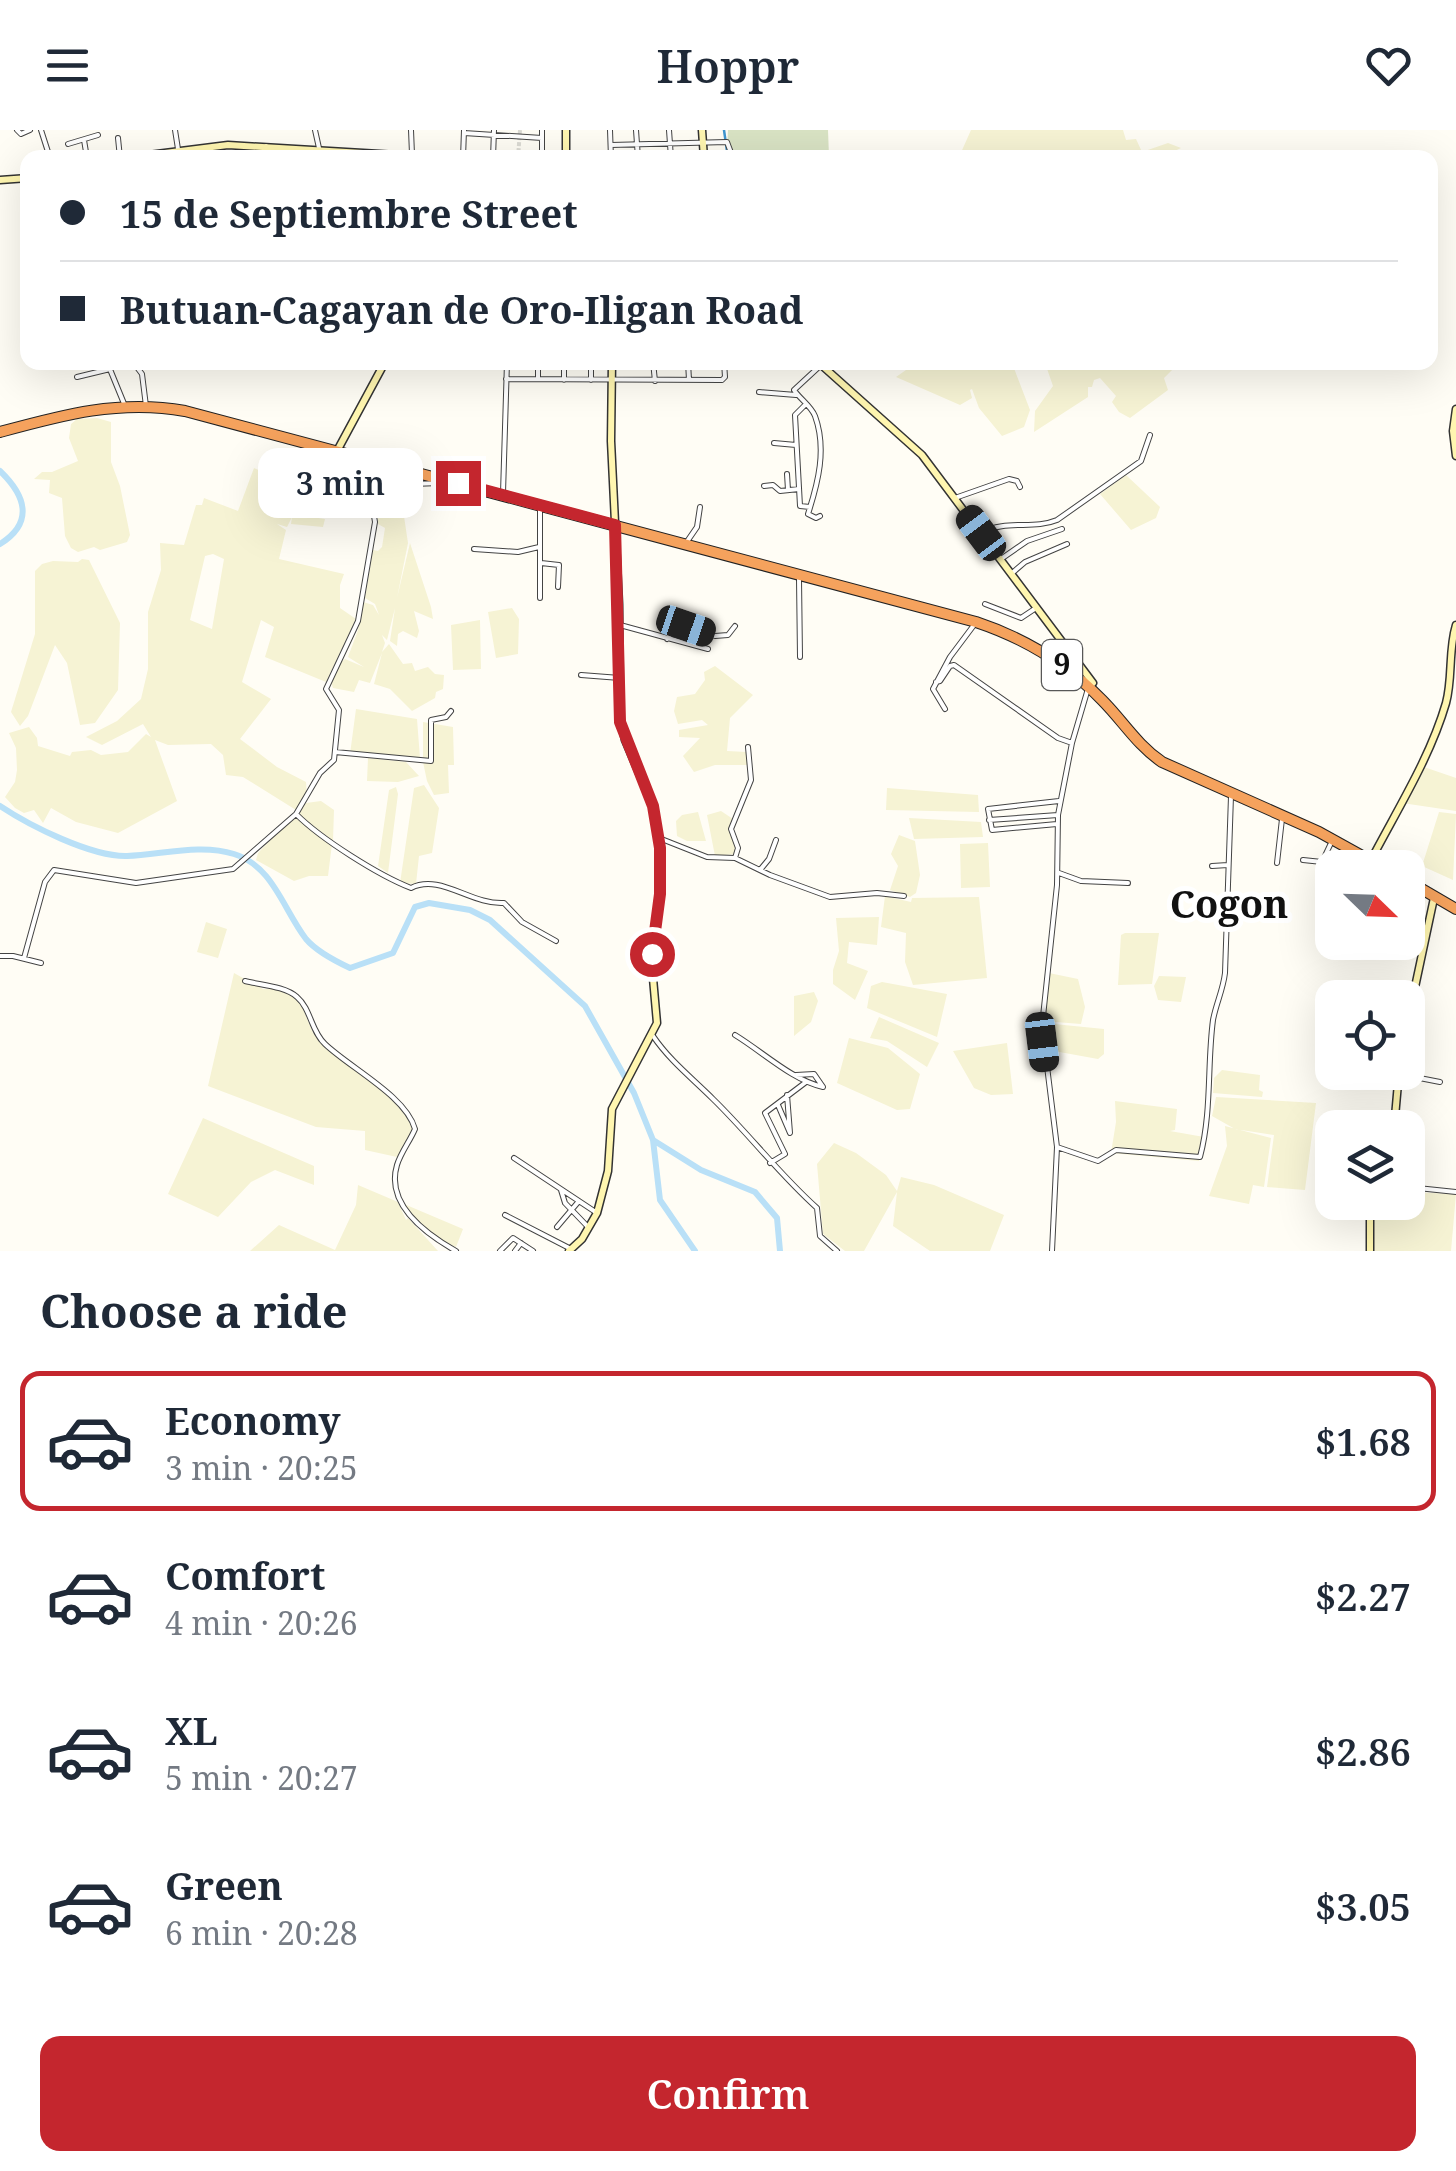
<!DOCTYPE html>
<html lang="en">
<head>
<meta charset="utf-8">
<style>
	:root { --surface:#fff; --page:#f6f6f7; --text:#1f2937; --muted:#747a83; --line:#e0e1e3; --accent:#c4262e }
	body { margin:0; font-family:"Noto Serif",serif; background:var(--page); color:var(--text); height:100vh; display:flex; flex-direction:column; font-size:38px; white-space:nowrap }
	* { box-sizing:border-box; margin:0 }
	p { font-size:32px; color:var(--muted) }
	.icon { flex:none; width:55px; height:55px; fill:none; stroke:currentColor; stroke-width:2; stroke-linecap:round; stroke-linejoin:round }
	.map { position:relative; height:1121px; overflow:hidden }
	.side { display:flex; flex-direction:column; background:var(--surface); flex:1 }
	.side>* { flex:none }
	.hud { position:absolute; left:20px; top:20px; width:1418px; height:220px; border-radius:20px; box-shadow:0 10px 40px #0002; display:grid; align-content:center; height:220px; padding:0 40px; background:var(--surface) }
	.needle { width:65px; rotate:113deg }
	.controls { position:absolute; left:1315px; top:720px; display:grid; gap:20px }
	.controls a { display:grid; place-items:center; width:110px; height:110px; border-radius:20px; background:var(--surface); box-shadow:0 10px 40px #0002; font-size:50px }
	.end { position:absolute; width:45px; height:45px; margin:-22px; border:12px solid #c4262e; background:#fff; box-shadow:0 0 0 5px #fff }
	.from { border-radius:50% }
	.bubble { position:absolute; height:70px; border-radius:20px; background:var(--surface); box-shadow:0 10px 40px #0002; font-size:32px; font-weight:600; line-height:70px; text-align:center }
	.car { position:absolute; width:30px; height:60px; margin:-30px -15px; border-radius:12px; box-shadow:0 0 8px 2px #0007; background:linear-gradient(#222 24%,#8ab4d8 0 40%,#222 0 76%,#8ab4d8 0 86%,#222 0) }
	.hud b { display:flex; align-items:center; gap:35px; height:95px; font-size:38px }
	.hud b+b { border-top:2px solid var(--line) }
	.hud i { width:25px; height:25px; background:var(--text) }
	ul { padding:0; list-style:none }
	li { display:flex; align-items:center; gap:30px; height:140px; margin:0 20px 15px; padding:0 20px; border:5px solid transparent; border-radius:20px }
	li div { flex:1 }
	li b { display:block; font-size:38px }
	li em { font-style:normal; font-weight:600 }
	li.selected { border-color:var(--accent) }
	li>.icon { width:90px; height:90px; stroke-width:1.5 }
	h2 { padding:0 40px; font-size:45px; line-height:120px }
	.primary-button { display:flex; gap:20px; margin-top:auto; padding:20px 40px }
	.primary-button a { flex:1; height:115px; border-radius:20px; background:var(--accent); color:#fff; font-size:40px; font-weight:600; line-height:115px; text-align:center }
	header { display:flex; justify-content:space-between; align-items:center; height:130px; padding:0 40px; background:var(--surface); font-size:45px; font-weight:600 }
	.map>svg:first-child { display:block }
	.farmland { fill:#f6f3d4; fill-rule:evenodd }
	.cemetery { fill:#d9e3c4 }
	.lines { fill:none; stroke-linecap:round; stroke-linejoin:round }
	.stream { stroke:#3f96cf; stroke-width:2.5 }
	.river { stroke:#b9e0f7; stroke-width:6 }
	.street-tunnel { stroke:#dbdad3; stroke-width:4; stroke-dasharray:4 2; stroke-linecap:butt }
	.street-casing { stroke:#444; stroke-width:6 }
	.secondary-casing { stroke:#333; stroke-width:9 }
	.highway-casing { stroke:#222; stroke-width:12 }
	.street { stroke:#fff; stroke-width:4 }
	.secondary { stroke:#fff6b0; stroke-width:6 }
	.highway { stroke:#f5a25d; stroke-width:10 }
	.route { stroke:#c4262e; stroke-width:12 }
	.labels { text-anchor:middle; stroke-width:10; stroke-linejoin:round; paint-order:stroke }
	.shield { fill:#fff; stroke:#585858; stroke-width:2.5 }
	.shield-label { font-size:30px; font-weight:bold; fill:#111 }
	.quarter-label { font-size:38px; font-weight:bold; fill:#111; stroke:#fff }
</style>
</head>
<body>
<header><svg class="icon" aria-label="menu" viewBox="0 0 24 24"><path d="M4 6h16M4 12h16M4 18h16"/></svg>Hoppr<svg class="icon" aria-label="heart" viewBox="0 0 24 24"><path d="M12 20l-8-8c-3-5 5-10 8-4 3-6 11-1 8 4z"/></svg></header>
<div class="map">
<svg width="1456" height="1121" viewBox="0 0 1456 1121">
	<rect width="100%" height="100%" fill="#fffdf5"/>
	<path class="farmland" d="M971 0H1123L1126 10 1136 9 1142 22 1168 13 1181 18 1160 28 959 27Z
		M916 233H1012L1030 280 1024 297 1002 306 979 278 972 259 970 260 972 268 960 275 896 247Z
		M1045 233 1177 232V235L1164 248 1168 260 1130 288 1119 282 1112 272 1116 266 1100 248 1094 250 1092 257H1088V267L1034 302 1035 281 1053 256Z
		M97 288 111 292V332L120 356 130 405 127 412 100 420 94 417 78 422 71 418 65 406 62 368 49 363 50 350 34 349 42 342H52L78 331 69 308 71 294 77 289Z
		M254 338 301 359 292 384 325 389 323 397 291 394 292 387 287 397 277 394 286 400 279 429 344 444 340 455V478L356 489 326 552 265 527 274 497 261 490 242 552 271 569 240 609 277 637 306 652 307 668 296 680 243 647 226 645 223 625 211 614 168 615 155 610 177 671 118 703 76 692 51 678 43 693 34 680 24 683 15 678 5 667 15 652 17 640 16 618 9 603 29 597 37 608 38 616 70 626 72 622 91 620 101 625 128 622 146 604 151 607 143 594 102 615 86 607 117 591 141 569 148 539V482L161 440 160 413 184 415 196 375H202L204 368 238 381ZM213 424 224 429 212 499 190 490 205 426Z
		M1126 345 1160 377 1156 388 1131 400 1100 364Z
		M367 354 396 356 401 366 408 413 397 468 410 413 431 477 433 489 414 481 419 501 417 508 403 501 398 504 397 516 390 511 395 478 387 510 382 505 385 513 382 522 389 514 403 534 412 533 415 541 428 537 435 544 444 545 443 559 436 562 435 568 412 581 390 559 374 554 382 523 370 553 359 550 354 562 333 558 331 552 340 533 345 529 364 537 348 527 358 500 363 472 373 475 379 485 375 474 365 468 373 420 378 421 382 417 385 398 378 394V385Z
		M82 429 89 430 120 493 118 560 95 593 80 595 67 533 55 515 28 586 20 596 11 582 35 504V441L42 434 53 431 78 432Z
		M512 478 519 489 518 524 496 528 488 482Z
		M480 490 481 539 453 540 451 495Z
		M715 536 753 565 730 588 727 621 747 622 748 635H715L694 642 683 626 700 608 679 607V600L708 595 702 590 678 594 674 581 677 567 695 564 705 550 704 542Z
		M356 579 417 589 420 628 350 624Z
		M423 592 453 597 454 635H448L449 663 434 665 427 651 423 632Z
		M368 628 406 632 419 646 398 652 367 651Z
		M1424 637 1456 648V681L1402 673Z
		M424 655 439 678 432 723 419 726 416 754 400 753 414 658Z
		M396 657 398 664 388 743 378 736 389 660Z
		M887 658 978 665 979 682 886 680Z
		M321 671 334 680 333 711 299 685 332 714 328 746H309L294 751 256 730 258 723 306 673Z
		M721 681 733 689 730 700 737 718 735 724 715 726 707 685Z
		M698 682 706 711H687L677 706 676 691 682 685Z
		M1439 682 1456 684 1453 750 1422 736Z
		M909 688 981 692 983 707 914 709Z
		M899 705 915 711 920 745 916 763 910 767 890 760 898 736 891 724Z
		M988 713 990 757 961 758 960 714Z
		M885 766 911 772 912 768 979 767 987 848 913 855 905 832 906 803 881 797Z
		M879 787 877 815 849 812 847 833 868 841 855 870 833 854V840L839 821 836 788Z
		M206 792 227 799 218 828 197 822Z
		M1125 803H1159L1152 854 1118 855 1121 805Z
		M234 843 263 859H290L300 872 313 903 386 963 415 996 397 1027 365 1020V1001L316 997 208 956Z
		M1049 843 1078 849 1085 877 1081 894 1043 891Z
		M1159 846 1186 847 1181 872 1158 870 1154 856Z
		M882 852 947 864 937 907 867 878 871 856Z
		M814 862 818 871 811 892 794 906V866Z
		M879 887 939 913 927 937 887 911 870 908Z
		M1044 893 1104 899V924L1098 929 1054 921 1046 917Z
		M849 908 888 918 920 944 910 979 897 980 837 953Z
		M1007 913 1013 964 991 965 974 958 953 921Z
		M1222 940 1260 945 1259 960 1263 962 1262 967 1213 963 1214 948Z
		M1216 967 1316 973 1305 1060 1267 1057 1274 1005 1235 999 1212 986Z
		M1115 971 1177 979 1175 1000 1170 1001 1204 1007 1199 1031 1111 1023 1116 992Z
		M203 988 314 1036V1055L275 1040 251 1052 218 1087 168 1064Z
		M1225 996 1271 1008 1264 1057 1253 1055 1249 1074 1209 1066 1227 1016Z
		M834 1013 856 1023 886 1045 897 1061 901 1047 934 1055 1004 1085 990 1121H930L893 1096 897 1062 864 1121H845L823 1104 817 1034Z
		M358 1055 398 1072 406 1090 408 1088 438 1121H250L279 1095 335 1120 356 1075Z
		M1408 1062 1456 1064 1451 1121H1374L1373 1073 1408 1072Z
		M404 1074 463 1099 456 1117 437 1109 408 1084Z"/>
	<path class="cemetery" d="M728 0H828L829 27H730L727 18Z"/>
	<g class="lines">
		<path class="stream" d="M724 0 728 28"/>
		<path class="river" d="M0 341C25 365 35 392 0 414
			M0 676C30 696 92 727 127 726 161 725 200 713 234 724 273 736 283 779 306 809 317 822 335 831 350 838L393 823 415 777 429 773 470 780 490 790 585 876 634 963 653 1010 660 1070 695 1121
			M653 1010 701 1040 755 1062 777 1088 780 1121"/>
		<path class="street-tunnel" d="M518 28 520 0"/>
		<g class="street-casing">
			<path id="street" d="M17 0 21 4 30 0
				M41 0 50 28
				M175 0 178 19
				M315 0 319 18
				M411 0 412 24
				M610 0 611 28
				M636 0 638 28
				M669 0 671 28
				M464 3 542 8
				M118 8 120 28
				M84 10 87 28
				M68 14 98 5
				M611 15 727 12 733 28
				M266 28V16
				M463 28 464 0
				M493 28 494 0
				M542 28V0
				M107 232 125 276
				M133 232 142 244 146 276
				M591 232V250
				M653 232 655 251
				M688 232 689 250
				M77 247 110 239
				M538 248V232
				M506 249 722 250 725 247 724 232
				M564 250V232
				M759 262 796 265
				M806 274 795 285 800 376 810 377
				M774 313 796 315
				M787 344 788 360
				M764 356 773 355 780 361 799 359
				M503 363 507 232
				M955 368 1009 349 1017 351 1020 357
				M820 386 816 388 808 384C818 353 827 319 815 286 811 276 800 269 794 260L821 235
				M981 403C1006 389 1033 400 1057 390L1141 331 1150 305
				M686 413 697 397 700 377
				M474 419 518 422 539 417
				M1001 429 1027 411 1062 399
				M541 433 559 435 558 457
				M1011 444 1025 432 1067 414
				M799 449 800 527
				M540 468V380
				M985 474 1021 488 1036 478
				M669 480 678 494 715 506 728 505 735 496
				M620 495 708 519
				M667 509 678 494
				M581 545 620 548
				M936 552 940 551 950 536 954 535 1058 608 1072 613
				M945 579 933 559 950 527 974 495
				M335 622 431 631V590L446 587 451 581
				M296 684C321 709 378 745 411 758 440 743 471 775 504 773L522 792 556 811
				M989 690 1058 685
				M1057 694 992 700 988 679 1059 671
				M659 708 707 727 735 728 770 745 830 767 877 763 904 766
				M735 728 738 718 731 699 751 650 748 617
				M1303 730 1322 732 1331 713
				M1277 733 1282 689
				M1212 736 1228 735
				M760 740 769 729 776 710
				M1059 743 1081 751 1128 753
				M1213 771H1226
				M1330 805 1332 797
				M1408 809 1422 812
				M0 826H13L41 833
				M24 828 45 752 54 740 136 753 233 739 296 684 320 643 334 630 339 580 326 559 358 491 375 392 373 380 362 356 365 352 385 355 440 353
				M245 851C260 855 285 856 297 867 311 879 311 901 325 914 350 938 406 966 415 999 410 1011 401 1022 397 1035 385 1075 426 1104 456 1121
				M735 905C763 922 792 950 823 957L814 944 796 945
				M653 906C670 931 692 948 713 969 749 1004 779 1044 817 1078L820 1106 837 1121
				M1399 944 1440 952
				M778 975 790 1003 787 965
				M1395 986 1414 988
				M1057 1017 1098 1031 1116 1020 1200 1027C1212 982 1207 935 1213 890 1216 874 1223 860 1225 843L1231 666
				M514 1028 597 1083
				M770 1033 785 1024 765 983 806 952
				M1408 1057 1456 1062
				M561 1060 565 1073 589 1098
				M505 1085 571 1119
				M557 1097 579 1071
				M500 1121 513 1108 533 1121
				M515 1121 521 1113
				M1052 1121 1057 1017 1042 896 1057 755 1058 685 1072 613 1087 562"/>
		</g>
		<g class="secondary-casing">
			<path id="secondary" d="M702 0 704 28
				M125 28 228 15 447 28
				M566 28V0
				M0 50 28 48
				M818 232 922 325 1093 553 1089 557
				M1456 279 1453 301 1456 326
				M337 321 385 232
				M1371 730C1397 680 1430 628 1446 573 1453 547 1448 521 1456 495
				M1408 890 1434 768
				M1394 998 1399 942
				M569 1121 582 1109 597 1083 608 1041 612 979 657 893 652 837 659 764 660 719 653 676 625 610 620 586 619 474 611 311 612 232
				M1370 1121V1072"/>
		</g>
		<g class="highway-casing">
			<path id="highway" d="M0 302C62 285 120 269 185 281L976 492C1024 508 1067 534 1102 570 1123 591 1137 615 1162 632L1319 702 1384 738
				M1408 751 1456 779"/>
		</g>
		<use href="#street" class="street"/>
		<use href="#secondary" class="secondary"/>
		<use href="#highway" class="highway"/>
	</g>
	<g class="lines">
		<path class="route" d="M458 353 615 395 620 592 653 676 660 718V764L652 824"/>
	</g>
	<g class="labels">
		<rect class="shield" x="1042" y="510" width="40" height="50" rx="8"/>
		<g class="shield-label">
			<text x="1062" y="545">9</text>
		</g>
		<g class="quarter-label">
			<text x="1229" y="788">Cogon</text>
		</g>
	</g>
</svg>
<div class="controls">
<a><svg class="needle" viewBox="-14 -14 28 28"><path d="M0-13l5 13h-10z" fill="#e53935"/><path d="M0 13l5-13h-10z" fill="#747a83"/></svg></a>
<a><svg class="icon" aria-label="locate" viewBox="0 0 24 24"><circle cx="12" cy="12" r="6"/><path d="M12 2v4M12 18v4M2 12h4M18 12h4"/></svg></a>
<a><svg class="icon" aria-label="layers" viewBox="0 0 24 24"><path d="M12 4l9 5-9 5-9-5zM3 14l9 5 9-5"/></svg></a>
</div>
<i class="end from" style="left:652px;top:824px"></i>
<i class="end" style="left:458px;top:353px"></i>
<div class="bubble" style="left:258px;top:318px;width:165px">3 min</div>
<i class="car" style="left:981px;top:403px;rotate:323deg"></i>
<i class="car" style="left:686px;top:496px;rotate:109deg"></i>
<i class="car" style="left:1042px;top:912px;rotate:173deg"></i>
<div class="hud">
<b><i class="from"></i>15 de Septiembre Street</b>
<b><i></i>Butuan-Cagayan de Oro-Iligan Road</b>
</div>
</div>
<section class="side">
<h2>Choose a ride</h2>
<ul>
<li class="selected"><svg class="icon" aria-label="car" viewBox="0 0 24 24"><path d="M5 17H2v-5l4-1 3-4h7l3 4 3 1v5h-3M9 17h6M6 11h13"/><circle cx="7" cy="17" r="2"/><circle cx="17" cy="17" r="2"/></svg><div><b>Economy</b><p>3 min · 20:25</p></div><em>$1.68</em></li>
<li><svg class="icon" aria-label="car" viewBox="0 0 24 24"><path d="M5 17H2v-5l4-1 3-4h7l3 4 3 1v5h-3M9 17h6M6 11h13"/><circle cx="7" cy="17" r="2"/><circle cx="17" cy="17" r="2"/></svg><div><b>Comfort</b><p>4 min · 20:26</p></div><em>$2.27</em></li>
<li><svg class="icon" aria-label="car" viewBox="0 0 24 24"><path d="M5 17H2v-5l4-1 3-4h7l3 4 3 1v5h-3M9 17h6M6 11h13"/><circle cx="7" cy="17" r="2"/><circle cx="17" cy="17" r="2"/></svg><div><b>XL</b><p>5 min · 20:27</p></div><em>$2.86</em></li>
<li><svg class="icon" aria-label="car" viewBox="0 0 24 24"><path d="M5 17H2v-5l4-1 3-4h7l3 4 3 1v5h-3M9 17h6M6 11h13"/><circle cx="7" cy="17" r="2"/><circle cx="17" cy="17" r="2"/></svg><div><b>Green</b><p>6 min · 20:28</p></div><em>$3.05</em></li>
</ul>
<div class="primary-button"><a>Confirm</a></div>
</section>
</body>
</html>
